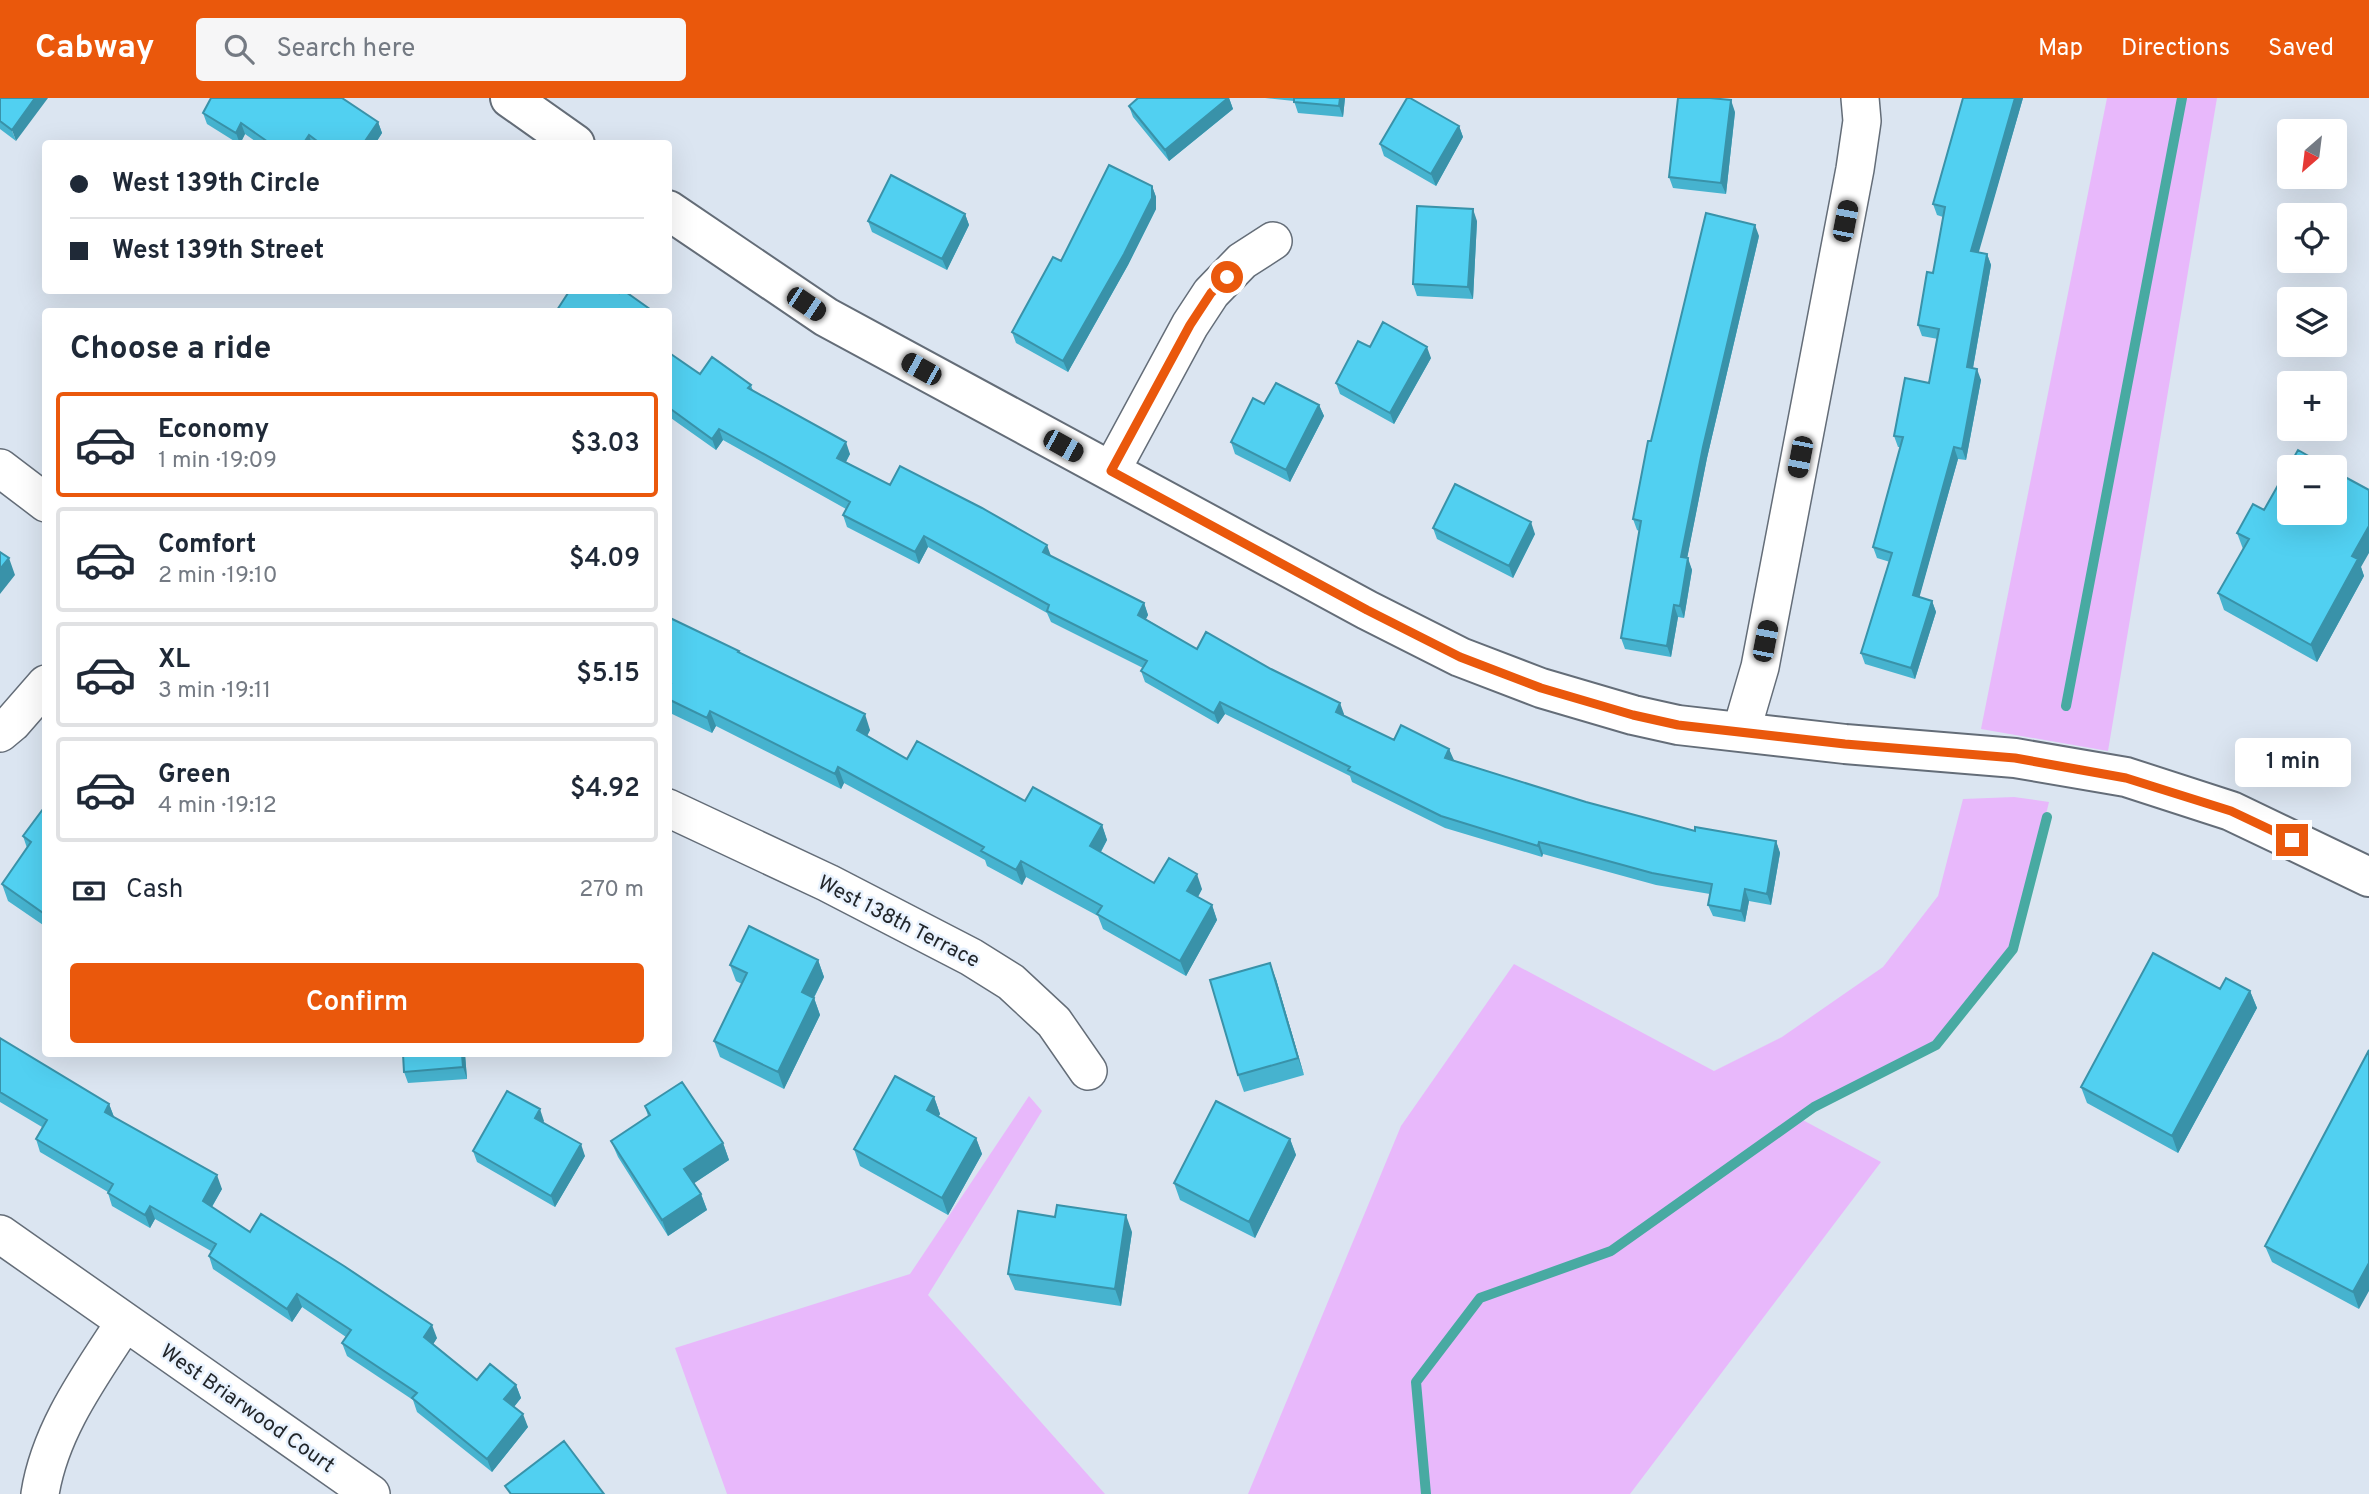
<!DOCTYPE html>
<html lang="en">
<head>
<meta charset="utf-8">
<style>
	:root { --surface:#fff; --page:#f6f6f7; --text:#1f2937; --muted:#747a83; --line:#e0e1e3; --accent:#ea580c }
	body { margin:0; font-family:Overpass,sans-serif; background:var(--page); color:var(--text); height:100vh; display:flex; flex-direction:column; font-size:26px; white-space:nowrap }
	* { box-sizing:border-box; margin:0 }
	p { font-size:23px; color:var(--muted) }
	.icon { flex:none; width:38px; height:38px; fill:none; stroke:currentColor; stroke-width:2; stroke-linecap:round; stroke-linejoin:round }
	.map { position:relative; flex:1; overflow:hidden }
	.details { position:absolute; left:42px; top:210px; width:630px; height:749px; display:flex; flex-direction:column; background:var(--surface); border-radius:7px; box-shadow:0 7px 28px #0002 }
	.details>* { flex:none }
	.banner { position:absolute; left:42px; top:42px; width:630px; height:154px; border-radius:7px; box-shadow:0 7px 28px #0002; display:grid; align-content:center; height:154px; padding:0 28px; background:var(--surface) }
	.needle { width:46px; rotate:208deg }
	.buttons { position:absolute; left:2277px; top:21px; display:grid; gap:14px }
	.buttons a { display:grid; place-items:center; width:70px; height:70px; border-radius:7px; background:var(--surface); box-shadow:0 7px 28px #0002; font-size:35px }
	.end { position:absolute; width:32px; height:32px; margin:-16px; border:9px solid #ea580c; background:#fff; box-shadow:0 0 0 4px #fff }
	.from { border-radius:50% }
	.bubble { position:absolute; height:49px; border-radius:7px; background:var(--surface); box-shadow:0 7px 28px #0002; font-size:23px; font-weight:600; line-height:49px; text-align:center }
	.car { position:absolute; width:21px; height:42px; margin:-21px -10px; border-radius:9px; box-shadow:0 0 5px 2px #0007; background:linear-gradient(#222 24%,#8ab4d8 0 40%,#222 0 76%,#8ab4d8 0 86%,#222 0) }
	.banner b { display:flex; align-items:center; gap:24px; height:66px; font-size:26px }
	.banner b+b { border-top:2px solid var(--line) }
	.banner i { width:18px; height:18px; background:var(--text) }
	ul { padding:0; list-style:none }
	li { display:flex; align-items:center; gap:21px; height:105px; margin:0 14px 10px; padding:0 14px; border:4px solid var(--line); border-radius:7px }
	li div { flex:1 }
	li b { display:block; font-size:26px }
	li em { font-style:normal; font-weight:600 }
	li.current { border-color:var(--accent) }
	li>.icon { width:63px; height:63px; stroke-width:1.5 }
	h2 { padding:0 28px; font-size:32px; line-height:84px }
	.pay { display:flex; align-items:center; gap:18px; height:77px; padding:0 28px; font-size:26px }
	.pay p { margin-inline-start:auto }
	.cta { display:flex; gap:14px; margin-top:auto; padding:14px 28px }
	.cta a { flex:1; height:80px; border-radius:7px; background:var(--accent); color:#fff; font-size:28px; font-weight:600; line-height:80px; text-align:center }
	header { display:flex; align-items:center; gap:42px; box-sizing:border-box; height:98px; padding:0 35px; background:var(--accent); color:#fff }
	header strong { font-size:33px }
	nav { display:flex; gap:38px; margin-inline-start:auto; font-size:24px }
	.search { width:490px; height:63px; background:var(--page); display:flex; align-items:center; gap:18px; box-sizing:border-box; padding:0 24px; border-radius:7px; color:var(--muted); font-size:26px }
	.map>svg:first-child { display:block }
	.green { fill:#e8b8fb }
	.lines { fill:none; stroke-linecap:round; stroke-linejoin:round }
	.stream { stroke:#48aaa2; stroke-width:10 }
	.street-casing { stroke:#646d78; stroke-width:40 }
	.secondary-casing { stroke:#646d78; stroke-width:42 }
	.street { stroke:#fff; stroke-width:37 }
	.secondary { stroke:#fff; stroke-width:38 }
	.wall { fill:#46b3cf }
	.shaded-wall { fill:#3992a9 }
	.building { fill:#51d0f1; stroke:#3992a9; stroke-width:2 }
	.route { stroke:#ea580c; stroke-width:9 }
	.labels { text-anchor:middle; stroke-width:5; stroke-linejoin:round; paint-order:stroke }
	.street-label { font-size:21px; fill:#22262a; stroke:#e8f2fe }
</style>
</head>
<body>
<header>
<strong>Cabway</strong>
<div class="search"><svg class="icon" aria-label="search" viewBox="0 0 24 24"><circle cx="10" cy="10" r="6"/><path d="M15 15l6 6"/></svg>Search here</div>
<nav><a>Map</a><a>Directions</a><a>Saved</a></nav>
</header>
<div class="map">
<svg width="2369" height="1396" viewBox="0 0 2369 1396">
	<rect width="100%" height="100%" fill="#dbe5f1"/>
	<path class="green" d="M2107 0H2217L2108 653 1981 631Z
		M2014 699 2049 704 2013 851 1936 947 1814 1009 1799 1020 1881 1064 1630 1396H1248L1401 1028 1514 866 1714 973 1782 939 1883 869 1938 798 1963 701Z
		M1029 998 1042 1013 928 1197 1105 1396H727L675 1250 910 1176Z"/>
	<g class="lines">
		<path class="stream" d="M2066 608 2182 0
			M1426 1396 1416 1284 1480 1200 1611 1153 1814 1009 1936 947 2013 851 2047 719"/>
		<g class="street-casing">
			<path id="street" d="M0 370 46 405
				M1111 373 1190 227 1211 195 1242 163 1273 143
				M1741 634 1760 569 1855 71 1862 23 1860 0
				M0 635 12 625 46 586
				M668 710 828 785 971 859 1011 884 1054 924 1088 973
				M0 1136 371 1396
				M40 1396C50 1332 90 1278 125 1224"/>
		</g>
		<g class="secondary-casing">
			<path id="secondary" d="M510 0 575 46
				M668 112 826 219 1367 512 1460 559 1541 590 1633 617 1678 627 1845 646 2015 660 2126 679 2231 713 2369 779"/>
		</g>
		<use href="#street" class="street"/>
		<use href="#secondary" class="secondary"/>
	</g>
	<path class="wall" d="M0 0 16 43 0 31Z
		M1229 0 1233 11 1169 63 1133 19 1129 8Z
		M1265 0H1345L1343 19 1298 15 1294 3Z
		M1963 0H2023L1978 154 1987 156 1991 167 1973 270 1981 282 1966 362 1958 361 1919 499 1932 503 1936 514 1915 581 1865 566 1861 555 1890 464 1877 460 1873 449 1900 349H1898L1894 338 1929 285 1938 241 1922 238 1918 227 1933 175 1943 119 1937 117 1933 106Z
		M1735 14 1726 96 1673 90 1669 79Z
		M203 15 378 24 382 35 375 46H259L245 36 240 46H239L207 26Z
		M1459 28 1463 39 1436 88 1384 58 1380 46Z
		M1152 88 1156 99V111L1128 167 1068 274 1016 245 1012 234 1061 163Z
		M965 116 969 127 947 172 872 134 868 123Z
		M1477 123 1473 201 1417 198 1413 186Z
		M1759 138 1707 360 1687 460 1692 472 1684 520 1678 519 1671 559 1625 551 1621 540 1639 433 1637 432 1633 421 1651 343Z
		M1370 249 1431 260 1394 326 1340 296 1336 285Z
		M668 254 700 276 751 287 753 293 850 356 846 364 890 387 1051 458 1144 505 1148 517 1146 521 1197 551 1344 616V618L1394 642 1449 651 1453 663 1586 704 1695 733 1776 743 1780 755 1771 807 1749 803 1745 824 1713 818 1708 807 1710 796 1656 787 1543 756 1542 759 1445 730 1352 684 1350 678 1225 616 1218 626 1145 584 1141 573 1143 570 1051 524 1047 515 928 449 919 466 847 429 843 417 846 411 723 342 716 352 668 318Z
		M1264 306 1319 307 1324 318 1290 384 1235 356 1231 344Z
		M1433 430 1535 436 1513 480 1437 441Z
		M2237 435 2361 469 2364 478 2317 564 2224 512 2218 495 2243 451Z
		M668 519 739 553 740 555 870 632 867 638 907 661 1025 703 1102 727 1107 742 1101 754 1154 785 1202 791 1198 799 1212 807 1217 822 1186 878 1103 831 1098 818 1026 779 1022 787 987 768 985 762 844 685 841 691 716 628 712 635 670 615 668 610Z
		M46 707V829L8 803 2 786 27 750 23 738Z
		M818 862 824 879 814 900 820 917 784 991 720 959 714 943 742 886 736 883 730 867Z
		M1276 881 1304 977 1244 994 1238 977Z
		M2220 891 2250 893 2257 910 2178 1055 2087 1005 2081 989Z
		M0 940 109 1006 114 1019 222 1091 212 1109 250 1134 437 1240 433 1246 477 1282 516 1287 521 1300 514 1309 528 1329 492 1374 417 1314 413 1302 347 1258 342 1245 346 1239 302 1209 292 1224 213 1171 209 1158 211 1153 155 1121 150 1130 112 1108 108 1095V1094L40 1054 36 1041 42 1029 0 1004Z
		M2369 952 2359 1211 2272 1164 2265 1148Z
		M465 956 467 981 408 985 404 974Z
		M934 999 940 1016 938 1019 976 1040 982 1056 948 1117 860 1068 854 1051Z
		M645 1008 723 1045 729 1062 694 1085 701 1096 707 1112 668 1138 618 1059 611 1043 648 1018Z
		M544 1023 543 1024 585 1058 555 1109 477 1064 473 1053Z
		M1290 1041 1296 1057 1255 1140 1180 1102 1174 1085Z
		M1132 1134 1121 1208 1015 1192 1008 1176Z"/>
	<path class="shaded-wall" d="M35 0H48L16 43 12 32Z
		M1229 0 1233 11 1169 63 1165 52Z
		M1340 0H1345L1343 19 1339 8Z
		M2015 0H2023L1976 164 1971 153Z
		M1731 2 1735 14 1726 96 1721 85Z
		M378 24 382 35 375 46H363Z
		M241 25 245 36 240 46 236 35Z
		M1459 28 1463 39 1436 88 1431 76Z
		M309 37 312 46H303Z
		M1152 88 1156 99V111L1128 167 1068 274 1063 263Z
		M1473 111 1477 123 1473 201 1468 189Z
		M965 116 969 127 947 172 942 161Z
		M1755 127 1759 138 1707 360 1685 471 1681 459 1703 349Z
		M1987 156 1991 167 1971 281 1967 269Z
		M1427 249 1431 260 1394 326 1390 315Z
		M1977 271 1981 282 1966 362 1962 351Z
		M1319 307 1324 318 1290 384 1286 372Z
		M719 331 723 342 716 352 712 341Z
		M846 344 850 356 842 371 837 360Z
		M1954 349 1958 361 1917 508 1913 497Z
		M1531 424 1535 436 1513 480 1509 468Z
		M2369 428V455L2361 469 2364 478 2317 564 2311 547 2352 458Z
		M924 438 928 449 919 466 915 454Z
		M1047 447 1051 458 1043 454Z
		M9 460 15 477 0 496V471Z
		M1688 460 1692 472 1684 520 1680 508Z
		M1932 503 1936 514 1915 581 1911 570Z
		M1144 505 1148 517 1142 528 1138 517Z
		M1674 507 1678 519 1671 559 1667 548Z
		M1220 604 1225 616 1218 626 1214 615Z
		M1340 605 1344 616 1340 625 1336 614Z
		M710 613 716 628 712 635 707 620Z
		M865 616 870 632 862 648 857 632Z
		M1449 651 1454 662 1449 671 1445 660Z
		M838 669 844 685 841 691 835 676Z
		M1102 727 1107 742 1095 764 1090 748Z
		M1776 743 1780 755 1771 807 1767 796Z
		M1539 744 1543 756 1542 759 1538 748Z
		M1021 763 1026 779 1022 787 1016 772Z
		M1197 776 1202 791 1193 808 1187 793Z
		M1745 791 1749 803 1745 824 1741 813Z
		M1212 807 1217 822 1186 878 1180 863Z
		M818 862 824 879 808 911 802 894Z
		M1270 865 1276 881 1304 977 1298 960Z
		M2250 893 2257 910 2178 1055 2172 1038Z
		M814 900 820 917 784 991 778 974Z
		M462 956H465L467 981 463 969Z
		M934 999 940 1016 933 1029 927 1012Z
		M109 1006 114 1019 105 1014Z
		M540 1011 544 1023 539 1031 535 1020Z
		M976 1040 982 1056 948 1117 942 1100Z
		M1290 1041 1296 1057 1255 1140 1249 1124Z
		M723 1045 729 1062 690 1088 684 1071Z
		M581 1046 585 1058 555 1109 551 1098Z
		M217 1077 222 1091 207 1117 203 1103Z
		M701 1096 707 1112 668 1138 662 1122Z
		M150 1108 155 1121 150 1130 145 1117Z
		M1126 1117 1132 1134 1121 1208 1115 1191Z
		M2369 1165V1193L2359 1211 2353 1194Z
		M297 1196 302 1209 292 1224 287 1211Z
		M432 1227 437 1240 429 1253 424 1239Z
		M516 1287 521 1300 509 1315 504 1301Z
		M523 1316 528 1329 492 1374 487 1361Z"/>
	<path class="building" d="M0 0H35L12 32 0 23Z
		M211 0H342L378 24 363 46H321L309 37 303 46H271L241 25 236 35 203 15Z
		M1138 0H1228L1165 52 1129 8Z
		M1294 0H1340L1339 8 1294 4Z
		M1407 0H1410L1459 28 1431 76 1380 46Z
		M1678 0H1710L1731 2 1721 85 1669 79Z
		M1963 0H2015L1971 153 1987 156 1967 269 1977 271 1962 351 1954 349 1913 497 1932 503 1911 570 1861 555 1892 455 1873 449 1903 339 1894 338 1905 280 1929 285 1939 231 1918 227 1927 174 1933 175 1945 109 1933 106Z
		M1109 67 1152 88V100L1124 156 1063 263 1012 234 1053 159 1061 163Z
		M891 77 965 116 942 161 868 123Z
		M1417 108 1473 111 1468 189 1413 186Z
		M1706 115 1755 127 1703 349 1681 459 1688 460 1680 508 1674 507 1667 548 1621 540 1641 423 1633 421 1648 343H1651Z
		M570 192H615L619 195 621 192H623L654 214H559L557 212Z
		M1383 224 1427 249 1390 315 1336 285 1358 243 1370 249Z
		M668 254 700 276 712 259 751 287 748 290 846 344 837 360 890 387 900 368 982 410 1047 447 1043 454 1144 505 1138 517 1197 551 1206 534 1271 571 1340 605 1336 614 1394 642 1401 627 1449 651 1445 660 1586 704 1695 733V729L1776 743 1767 796 1745 791 1741 813 1708 807 1712 786 1652 775 1539 744 1538 748 1441 718 1348 672 1350 669 1220 604 1214 615 1141 573 1147 563 1047 513 1049 507 924 438 915 454 843 417 850 404 719 331 712 341 668 309Z
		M1276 285 1319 307 1286 372 1231 344 1253 300 1264 306Z
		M2298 352 2328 369H2289V415H2334V373L2369 392V428L2352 458 2358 461 2311 547 2218 495 2249 441 2237 435 2253 406 2264 412Z
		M1455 386 1531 424 1509 468 1433 430Z
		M0 454 9 460 0 471Z
		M668 519 739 553 738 554 865 616 857 632 907 661 917 643 1025 703 1033 689 1102 727 1090 748 1154 785 1169 760 1197 776 1187 793 1212 807 1180 863 1097 816 1102 808 1021 763 1016 772 981 753 984 749 838 669 835 676 710 613 707 620 668 601V591L671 586 668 584Z
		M46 707V817L2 786 31 744 23 738Z
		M749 828 818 862 802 894 814 900 778 974 714 943 747 875 730 867Z
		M2153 855 2220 891 2226 880 2250 893 2172 1038 2081 989Z
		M1270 865 1298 960 1238 977 1210 882Z
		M0 940 109 1006 105 1014 217 1077 203 1103 250 1134 261 1116 344 1168 432 1227 424 1239 477 1282 490 1266 516 1287 504 1301 523 1316 487 1361 412 1300 417 1295 342 1245 351 1232 297 1196 287 1211 209 1158 216 1146 150 1108 145 1117 108 1095 113 1086 36 1041 47 1022 0 994Z
		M2369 952V1165L2353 1194 2265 1148Z
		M403 956H462L463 969 404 974Z
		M895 978 934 999 927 1012 976 1040 942 1100 854 1051Z
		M682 984 723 1045 684 1071 701 1096 662 1122 611 1043 650 1017 645 1008Z
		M507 993 540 1011 535 1020 581 1046 551 1098 473 1053Z
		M1216 1003 1290 1041 1249 1124 1174 1085Z
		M1057 1107 1126 1117 1115 1191 1008 1176 1018 1113 1055 1119Z
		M564 1343 604 1396H511L505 1388Z"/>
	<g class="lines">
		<path class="route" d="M1227 179 1211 195 1190 227 1111 373 1367 512 1460 559 1541 590 1633 617 1678 627 1845 646 2015 660 2126 680 2231 713 2292 742"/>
	</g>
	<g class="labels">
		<g class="street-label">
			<text transform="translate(899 823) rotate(27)" y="7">West 138th Terrace</text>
			<text transform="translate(248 1310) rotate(35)" y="7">West Briarwood Court</text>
		</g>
	</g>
</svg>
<div class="buttons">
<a><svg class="needle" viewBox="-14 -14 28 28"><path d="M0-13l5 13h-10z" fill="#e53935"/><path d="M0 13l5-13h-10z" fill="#747a83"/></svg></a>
<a><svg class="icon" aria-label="locate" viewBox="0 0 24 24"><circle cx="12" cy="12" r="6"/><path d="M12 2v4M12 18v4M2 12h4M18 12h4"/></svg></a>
<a><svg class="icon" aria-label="layers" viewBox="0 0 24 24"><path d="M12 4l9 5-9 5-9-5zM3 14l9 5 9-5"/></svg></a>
<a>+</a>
<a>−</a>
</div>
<i class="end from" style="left:1227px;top:179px"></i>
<i class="end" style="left:2292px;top:742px"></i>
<div class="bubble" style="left:2235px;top:640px;width:116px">1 min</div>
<i class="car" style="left:1845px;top:123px;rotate:11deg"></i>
<i class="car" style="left:806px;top:206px;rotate:124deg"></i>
<i class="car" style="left:921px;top:271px;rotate:299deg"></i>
<i class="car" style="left:1063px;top:348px;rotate:119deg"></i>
<i class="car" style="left:1800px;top:359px;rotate:191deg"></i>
<i class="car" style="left:1765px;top:543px;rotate:11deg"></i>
<div class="banner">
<b><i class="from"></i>West 139th Circle</b>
<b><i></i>West 139th Street</b>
</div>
<section class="details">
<h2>Choose a ride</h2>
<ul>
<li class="current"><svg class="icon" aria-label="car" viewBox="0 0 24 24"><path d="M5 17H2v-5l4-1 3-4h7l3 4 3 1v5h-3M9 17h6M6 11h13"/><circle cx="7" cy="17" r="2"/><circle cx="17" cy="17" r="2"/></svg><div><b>Economy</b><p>1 min · 19:09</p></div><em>$3.03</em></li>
<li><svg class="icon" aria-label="car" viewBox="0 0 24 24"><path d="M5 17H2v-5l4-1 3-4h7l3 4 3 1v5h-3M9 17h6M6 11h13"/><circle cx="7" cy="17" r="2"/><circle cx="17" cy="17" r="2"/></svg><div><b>Comfort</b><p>2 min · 19:10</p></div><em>$4.09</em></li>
<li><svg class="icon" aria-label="car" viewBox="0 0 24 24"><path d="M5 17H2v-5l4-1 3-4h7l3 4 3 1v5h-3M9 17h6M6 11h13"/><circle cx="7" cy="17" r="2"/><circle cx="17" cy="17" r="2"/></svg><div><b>XL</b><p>3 min · 19:11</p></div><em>$5.15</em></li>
<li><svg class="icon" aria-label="car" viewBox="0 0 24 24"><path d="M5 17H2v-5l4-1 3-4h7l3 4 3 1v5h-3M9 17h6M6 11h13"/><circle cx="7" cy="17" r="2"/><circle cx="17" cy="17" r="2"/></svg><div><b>Green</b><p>4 min · 19:12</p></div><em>$4.92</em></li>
</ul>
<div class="pay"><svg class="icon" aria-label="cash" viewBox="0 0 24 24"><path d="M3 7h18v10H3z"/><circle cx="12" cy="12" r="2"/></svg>Cash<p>270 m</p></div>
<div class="cta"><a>Confirm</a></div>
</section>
</div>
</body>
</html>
